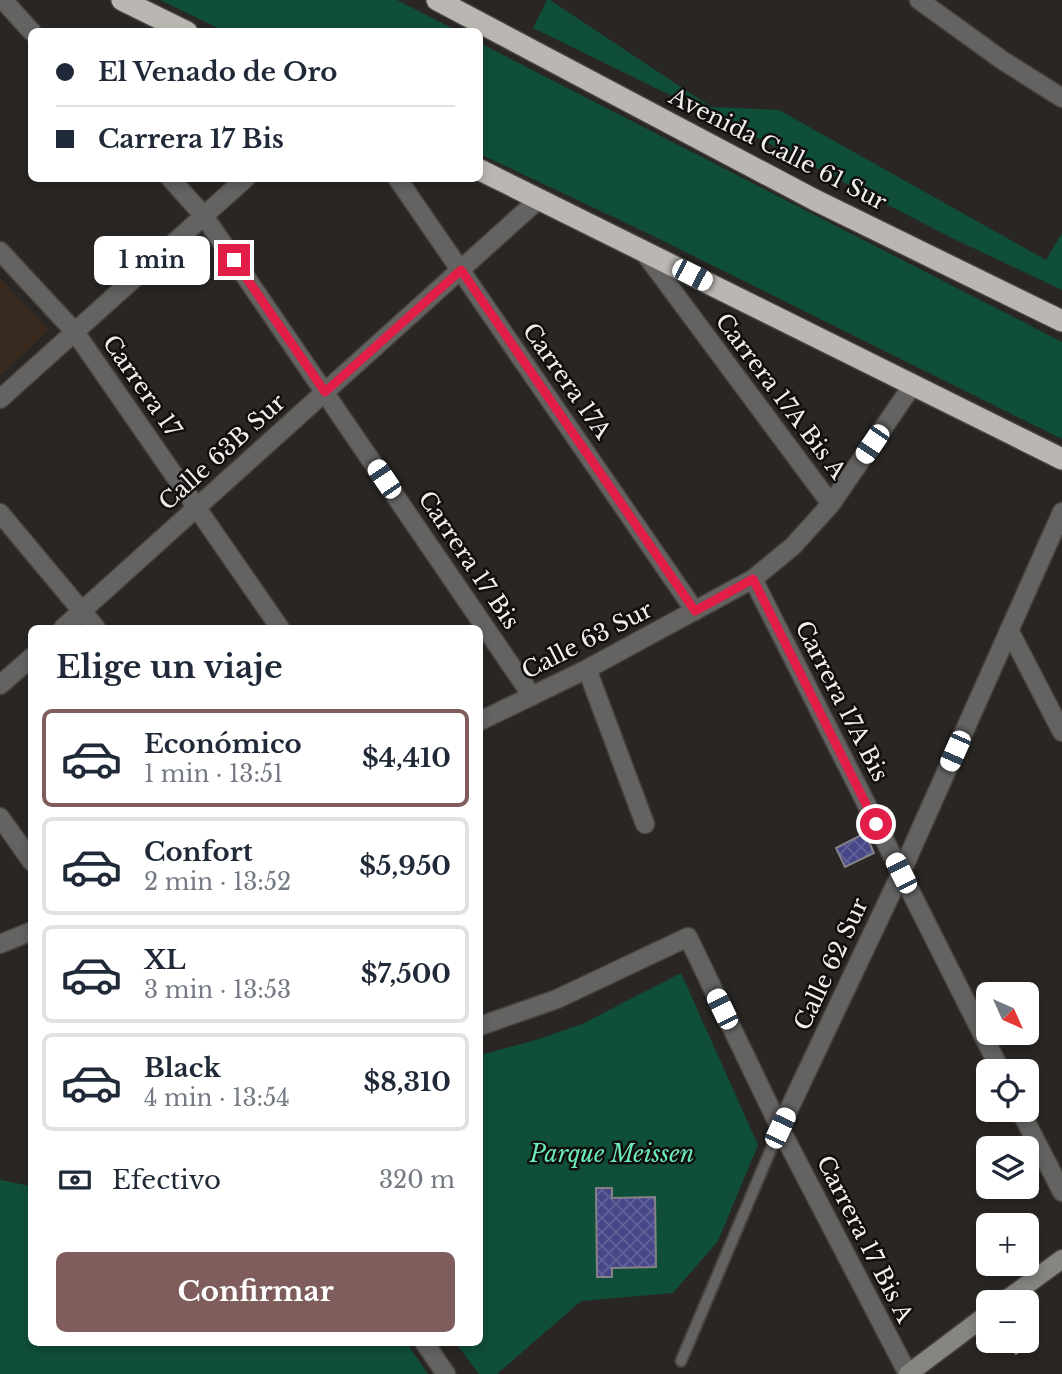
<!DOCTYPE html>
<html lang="es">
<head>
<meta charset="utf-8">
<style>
	:root { --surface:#fff; --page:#f6f6f7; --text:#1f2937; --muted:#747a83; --line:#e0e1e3; --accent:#7f5d5d }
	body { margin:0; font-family:"Libre Baskerville",serif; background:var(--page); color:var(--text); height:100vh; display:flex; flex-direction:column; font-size:26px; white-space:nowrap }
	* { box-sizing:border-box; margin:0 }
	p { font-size:23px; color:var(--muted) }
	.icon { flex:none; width:38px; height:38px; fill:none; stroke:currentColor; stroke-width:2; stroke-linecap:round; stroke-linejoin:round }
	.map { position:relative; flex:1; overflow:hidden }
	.drawer { position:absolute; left:28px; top:625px; width:455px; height:721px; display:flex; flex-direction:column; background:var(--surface); border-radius:10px; box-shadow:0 4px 10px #0003 }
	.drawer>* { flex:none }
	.guide { position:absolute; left:28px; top:28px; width:455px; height:154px; border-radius:10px; box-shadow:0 4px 10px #0003; display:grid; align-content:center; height:154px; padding:0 28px; background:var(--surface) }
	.needle { width:46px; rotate:135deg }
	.controls { position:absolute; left:976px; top:982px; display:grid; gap:14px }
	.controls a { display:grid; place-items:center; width:63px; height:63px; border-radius:10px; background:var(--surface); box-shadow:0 4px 10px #0003; font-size:35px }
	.end { position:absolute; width:32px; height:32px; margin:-16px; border:9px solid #e11d48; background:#fff; box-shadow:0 0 0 4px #fff }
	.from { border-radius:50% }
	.bubble { position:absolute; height:49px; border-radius:10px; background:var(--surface); box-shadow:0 4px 10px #0003; font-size:23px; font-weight:700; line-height:49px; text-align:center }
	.car { position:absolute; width:21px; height:42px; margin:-21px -10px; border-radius:9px; box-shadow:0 0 5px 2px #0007; background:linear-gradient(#fff 24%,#345 0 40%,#fff 0 76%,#345 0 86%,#fff 0) }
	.guide b { display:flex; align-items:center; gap:24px; height:66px; font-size:26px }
	.guide b+b { border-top:2px solid var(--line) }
	.guide i { width:18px; height:18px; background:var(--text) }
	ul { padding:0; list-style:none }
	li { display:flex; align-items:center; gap:21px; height:98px; margin:0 14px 10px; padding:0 14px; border:4px solid var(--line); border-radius:10px }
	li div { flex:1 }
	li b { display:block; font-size:26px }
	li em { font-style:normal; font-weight:700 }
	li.current { border-color:var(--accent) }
	li>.icon { width:63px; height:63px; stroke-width:1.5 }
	h2 { padding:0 28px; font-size:32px; line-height:84px }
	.pay { display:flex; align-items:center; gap:18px; height:77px; padding:0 28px; font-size:26px }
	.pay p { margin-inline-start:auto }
	.cta { display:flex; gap:14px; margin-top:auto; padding:14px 28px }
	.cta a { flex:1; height:80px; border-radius:10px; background:var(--accent); color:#fff; font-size:28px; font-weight:700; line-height:80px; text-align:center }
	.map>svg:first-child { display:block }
	.education { fill:#392a1f }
	.green { fill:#0f4f39 }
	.building { fill:url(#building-cross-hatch); stroke:#828287; stroke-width:2 }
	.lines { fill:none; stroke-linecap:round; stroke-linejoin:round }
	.lane-casing { stroke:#45423f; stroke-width:14 }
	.street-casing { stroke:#45423f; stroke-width:21 }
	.secondary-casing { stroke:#45423f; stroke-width:21 }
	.highway-casing { stroke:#45423f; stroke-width:24 }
	.lane { stroke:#646361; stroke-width:10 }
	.street { stroke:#646361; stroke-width:18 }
	.secondary { stroke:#878582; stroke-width:18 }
	.highway { stroke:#bab7b2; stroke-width:21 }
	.route { stroke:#e11d48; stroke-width:9 }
	.labels { text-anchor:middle; stroke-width:5; stroke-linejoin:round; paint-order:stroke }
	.street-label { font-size:23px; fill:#f1eeec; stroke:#110f0e }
	.park-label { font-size:23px; font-style:italic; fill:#6aebb8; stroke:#110f0e }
</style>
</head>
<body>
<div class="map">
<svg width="1062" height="1374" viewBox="0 0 1062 1374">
	<defs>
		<pattern id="building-cross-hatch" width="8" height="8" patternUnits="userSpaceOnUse" patternTransform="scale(1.75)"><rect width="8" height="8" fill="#474688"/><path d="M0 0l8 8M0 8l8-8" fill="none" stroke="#626199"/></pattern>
	</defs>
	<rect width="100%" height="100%" fill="#292623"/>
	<path class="education" d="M0 278 49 330 0 376Z"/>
	<path class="green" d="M160 0H397L458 31H224Z
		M547 0H550L711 107 779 110 1046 260 1062 233V290L952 238 762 140 533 28Z
		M480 43 1062 342V439L645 232 480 154Z
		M681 973 758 1145 718 1241 673 1293 581 1301 497 1374H479L455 1342H480V1055L539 1039 582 1024Z
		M0 1180 31 1186 32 1342H406L428 1374H0Z"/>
	<path class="building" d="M865 833 874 853 845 867 836 848Z
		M596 1188H612V1198L655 1197 656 1267 612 1268V1277H597Z
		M1027 1329 1035 1340 1016 1354 1006 1340H1027Z"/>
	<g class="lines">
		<g class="lane-casing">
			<path id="lane" d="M681 1361 780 1128"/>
		</g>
		<g class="street-casing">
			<path id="street" d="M3 0 32 32
				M919 0 1002 60 1062 98
				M170 178 204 216 532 696
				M397 178 695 611
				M0 251 75 332 280 628
				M643 251 831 504
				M0 399 246 178
				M0 513 96 628
				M753 579 1001 1071
				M63 628 539 199
				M1009 630 1062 732
				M587 669 645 824
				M0 685 32 657
				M480 721 587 669 753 579 793 546 831 504 912 386
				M0 817 32 862
				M0 944 32 931
				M480 1026 557 999 688 937 780 1128 908 1374
				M1020 1110 1062 1192
				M780 1128 901 873 1062 512
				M424 1342 446 1374"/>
		</g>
		<g class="secondary-casing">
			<path id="secondary" d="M1003 1302 1062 1259
				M908 1374 989 1313"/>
		</g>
		<g class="highway-casing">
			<path id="highway" d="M122 0 187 32
				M437 0 815 200 1062 321
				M480 170 1062 459"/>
		</g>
		<use href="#lane" class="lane"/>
		<use href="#street" class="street"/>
		<use href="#secondary" class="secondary"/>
		<use href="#highway" class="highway"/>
	</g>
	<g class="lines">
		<path class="route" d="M234 260 325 392 461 270 695 611 753 579 876 824"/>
	</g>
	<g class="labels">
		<g class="street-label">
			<text transform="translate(778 149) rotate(27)" y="8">Avenida Calle 61 Sur</text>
			<text transform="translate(567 381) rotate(55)" y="8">Carrera 17A</text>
			<text transform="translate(142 386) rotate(55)" y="8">Carrera 17</text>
			<text transform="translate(781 396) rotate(53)" y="8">Carrera 17A Bis A</text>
			<text transform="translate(222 452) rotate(-42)" y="8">Calle 63B Sur</text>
			<text transform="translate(469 560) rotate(56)" y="8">Carrera 17 Bis</text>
			<text transform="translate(587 640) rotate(-27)" y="8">Calle 63 Sur</text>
			<text transform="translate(842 701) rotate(63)" y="8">Carrera 17A Bis</text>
			<text transform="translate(831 964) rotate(-65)" y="8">Calle 62 Sur</text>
			<text transform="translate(865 1239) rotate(63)" y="8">Carrera 17 Bis A</text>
		</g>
		<g class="park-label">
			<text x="612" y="1162">Parque Meissen</text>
		</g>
	</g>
</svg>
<div class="controls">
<a><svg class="needle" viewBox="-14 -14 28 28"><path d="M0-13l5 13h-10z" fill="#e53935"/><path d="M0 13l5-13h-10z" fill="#747a83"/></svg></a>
<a><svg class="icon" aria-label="locate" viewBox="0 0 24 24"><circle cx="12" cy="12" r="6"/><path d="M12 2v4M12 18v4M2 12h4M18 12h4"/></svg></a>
<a><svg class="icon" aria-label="layers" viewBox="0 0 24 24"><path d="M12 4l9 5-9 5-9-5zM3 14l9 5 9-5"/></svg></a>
<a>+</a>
<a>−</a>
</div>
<i class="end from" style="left:876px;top:824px"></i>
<i class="end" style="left:234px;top:260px"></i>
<div class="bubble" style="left:94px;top:236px;width:116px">1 min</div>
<i class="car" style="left:692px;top:275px;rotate:117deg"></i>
<i class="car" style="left:872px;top:444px;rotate:214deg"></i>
<i class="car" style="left:384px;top:479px;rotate:326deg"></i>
<i class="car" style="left:955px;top:751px;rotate:204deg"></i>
<i class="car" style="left:901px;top:873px;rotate:333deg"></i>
<i class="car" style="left:722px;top:1009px;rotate:334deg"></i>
<i class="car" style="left:780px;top:1128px;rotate:25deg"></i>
<div class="guide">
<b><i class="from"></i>El Venado de Oro</b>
<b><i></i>Carrera 17 Bis</b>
</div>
<section class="drawer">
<h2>Elige un viaje</h2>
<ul>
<li class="current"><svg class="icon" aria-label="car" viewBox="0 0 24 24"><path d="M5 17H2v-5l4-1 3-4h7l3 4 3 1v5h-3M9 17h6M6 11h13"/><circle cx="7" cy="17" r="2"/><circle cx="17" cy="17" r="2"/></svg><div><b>Económico</b><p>1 min · 13:51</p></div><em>$4,410</em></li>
<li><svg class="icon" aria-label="car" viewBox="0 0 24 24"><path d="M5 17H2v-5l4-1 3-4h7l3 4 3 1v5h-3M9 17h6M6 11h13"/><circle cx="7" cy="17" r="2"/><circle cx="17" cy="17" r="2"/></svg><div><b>Confort</b><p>2 min · 13:52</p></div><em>$5,950</em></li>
<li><svg class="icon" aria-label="car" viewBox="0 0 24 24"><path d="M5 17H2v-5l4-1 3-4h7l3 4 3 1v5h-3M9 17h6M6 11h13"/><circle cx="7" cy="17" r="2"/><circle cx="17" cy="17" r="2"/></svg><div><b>XL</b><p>3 min · 13:53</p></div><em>$7,500</em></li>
<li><svg class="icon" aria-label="car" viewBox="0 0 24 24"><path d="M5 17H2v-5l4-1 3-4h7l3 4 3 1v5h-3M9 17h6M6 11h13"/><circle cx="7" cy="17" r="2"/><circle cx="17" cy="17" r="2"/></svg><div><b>Black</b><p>4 min · 13:54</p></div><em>$8,310</em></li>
</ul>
<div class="pay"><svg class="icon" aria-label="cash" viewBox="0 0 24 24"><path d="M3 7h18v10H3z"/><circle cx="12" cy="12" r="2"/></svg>Efectivo<p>320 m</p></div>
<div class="cta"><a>Confirmar</a></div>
</section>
</div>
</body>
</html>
